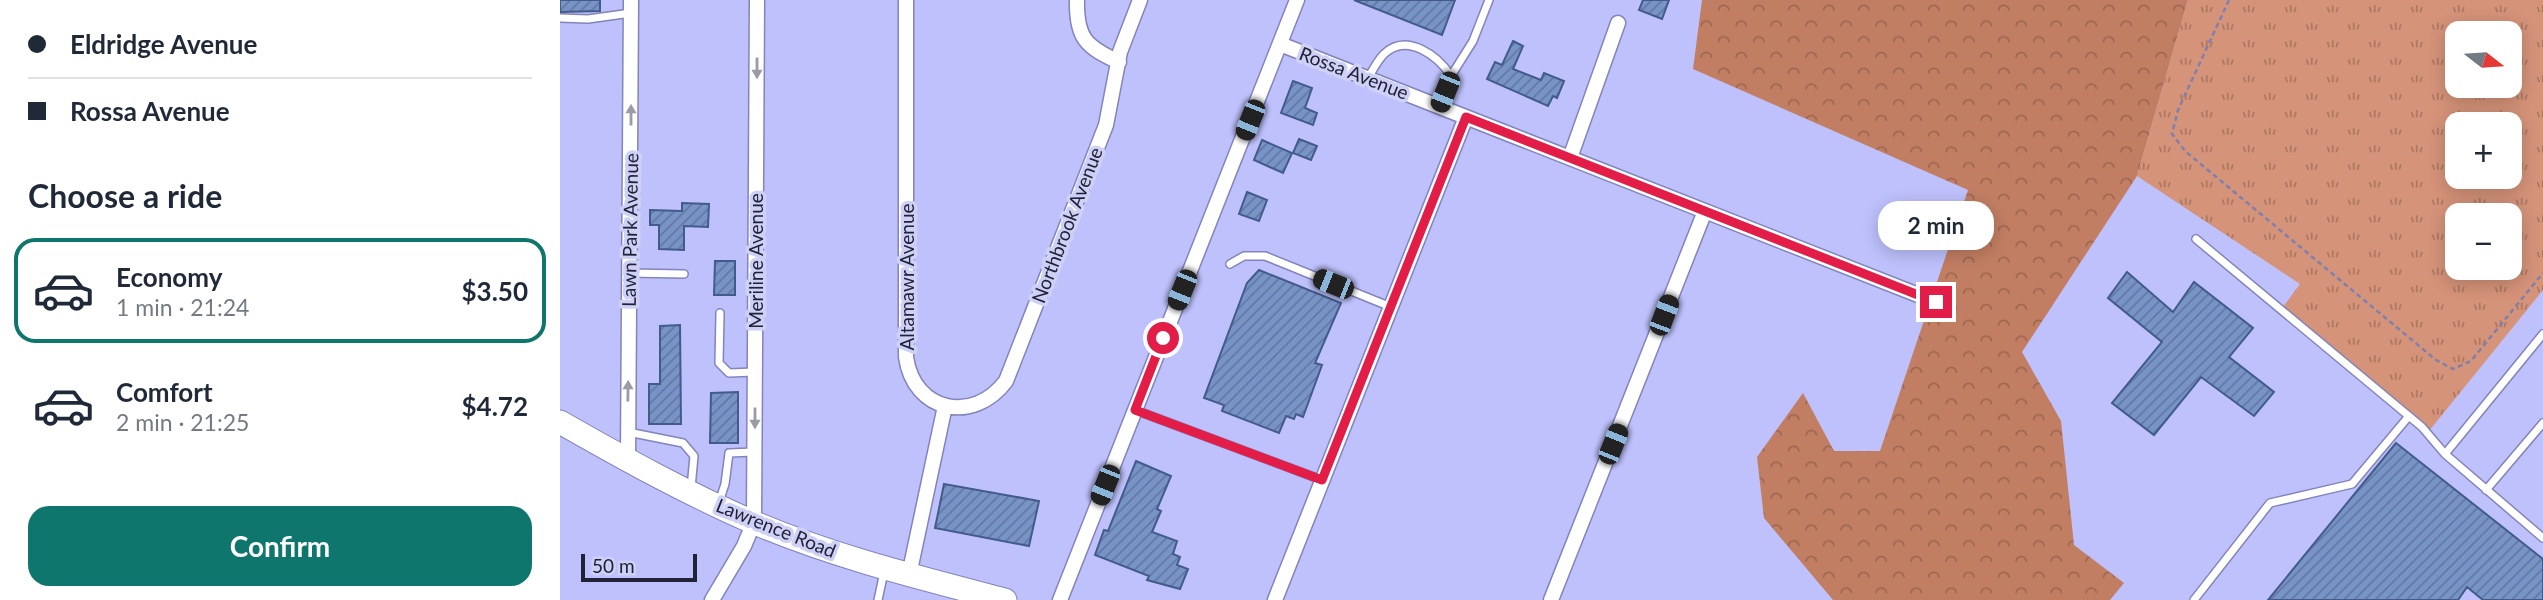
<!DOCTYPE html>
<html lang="en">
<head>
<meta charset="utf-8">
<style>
	:root { --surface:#fff; --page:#f6f6f7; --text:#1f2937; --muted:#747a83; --line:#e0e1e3; --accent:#0f766e }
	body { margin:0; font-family:Lato,sans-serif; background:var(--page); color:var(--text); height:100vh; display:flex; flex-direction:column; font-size:26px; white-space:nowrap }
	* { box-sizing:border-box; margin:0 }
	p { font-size:23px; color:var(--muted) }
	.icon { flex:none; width:38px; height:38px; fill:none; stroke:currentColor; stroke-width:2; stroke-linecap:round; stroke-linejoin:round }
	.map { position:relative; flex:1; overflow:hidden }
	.side { display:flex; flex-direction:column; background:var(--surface); width:560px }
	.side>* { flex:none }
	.top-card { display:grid; align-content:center; height:154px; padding:0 28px; background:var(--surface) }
	.needle { width:46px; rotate:107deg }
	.fabs { position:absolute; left:1885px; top:21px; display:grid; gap:14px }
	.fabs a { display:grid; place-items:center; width:77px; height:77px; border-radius:14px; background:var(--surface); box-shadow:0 4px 18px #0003; font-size:35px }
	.scale { position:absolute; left:21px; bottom:18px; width:116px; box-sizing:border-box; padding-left:7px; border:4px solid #212137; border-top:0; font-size:19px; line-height:24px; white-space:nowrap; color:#212137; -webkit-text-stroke:5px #ced1f5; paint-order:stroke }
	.end { position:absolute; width:32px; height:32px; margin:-16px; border:9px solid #e11d48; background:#fff; box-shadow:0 0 0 4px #fff }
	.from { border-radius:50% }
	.bubble { position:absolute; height:49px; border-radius:21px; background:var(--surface); box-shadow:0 4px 18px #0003; font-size:23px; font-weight:700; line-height:49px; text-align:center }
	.car { position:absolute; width:21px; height:42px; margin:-21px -10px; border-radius:9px; box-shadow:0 0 5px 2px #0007; background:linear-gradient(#222 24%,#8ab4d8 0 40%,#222 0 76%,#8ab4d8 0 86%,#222 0) }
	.top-card b { display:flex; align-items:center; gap:24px; height:66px; font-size:26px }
	.top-card b+b { border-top:2px solid var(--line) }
	.top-card i { width:18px; height:18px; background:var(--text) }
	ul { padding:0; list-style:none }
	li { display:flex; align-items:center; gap:21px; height:105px; margin:0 14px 10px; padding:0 14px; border:4px solid transparent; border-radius:21px }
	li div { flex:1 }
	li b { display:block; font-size:26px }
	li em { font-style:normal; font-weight:700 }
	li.on { border-color:var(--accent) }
	li>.icon { width:63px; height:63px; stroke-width:1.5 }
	h2 { padding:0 28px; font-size:32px; line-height:84px }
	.cta { display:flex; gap:14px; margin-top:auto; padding:14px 28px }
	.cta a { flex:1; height:80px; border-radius:21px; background:var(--accent); color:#fff; font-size:28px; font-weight:700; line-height:80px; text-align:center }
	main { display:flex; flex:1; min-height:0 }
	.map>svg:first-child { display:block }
	.forest { fill:url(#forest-crowns) }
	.park { fill:url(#park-tufts); fill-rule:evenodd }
	.building { fill:url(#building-hatch); stroke:#425b8a; stroke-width:2 }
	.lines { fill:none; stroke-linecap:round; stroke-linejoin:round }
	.lane-casing { stroke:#8284bb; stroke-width:10 }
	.street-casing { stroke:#8284bb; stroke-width:17 }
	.primary-casing { stroke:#8284bb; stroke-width:25 }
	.path { stroke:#7f80ad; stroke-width:2.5; stroke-dasharray:5 3.5; stroke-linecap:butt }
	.lane { stroke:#fff; stroke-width:7 }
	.street { stroke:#fff; stroke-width:14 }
	.primary { stroke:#fff; stroke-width:23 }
	.oneway { fill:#9b9ba5 }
	.route { stroke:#e11d48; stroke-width:9 }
	.labels { text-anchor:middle; stroke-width:7; stroke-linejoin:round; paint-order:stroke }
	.street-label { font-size:19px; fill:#212137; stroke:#ced1f5 }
</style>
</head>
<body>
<main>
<section class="side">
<div class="top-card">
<b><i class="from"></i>Eldridge Avenue</b>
<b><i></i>Rossa Avenue</b>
</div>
<h2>Choose a ride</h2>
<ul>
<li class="on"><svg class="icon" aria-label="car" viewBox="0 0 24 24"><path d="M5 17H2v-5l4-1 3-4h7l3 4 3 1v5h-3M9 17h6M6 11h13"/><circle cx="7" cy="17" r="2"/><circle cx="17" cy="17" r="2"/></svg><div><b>Economy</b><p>1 min · 21:24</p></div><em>$3.50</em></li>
<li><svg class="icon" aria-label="car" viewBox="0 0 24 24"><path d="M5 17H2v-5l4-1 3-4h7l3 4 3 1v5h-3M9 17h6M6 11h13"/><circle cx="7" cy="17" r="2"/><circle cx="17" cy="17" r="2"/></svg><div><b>Comfort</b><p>2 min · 21:25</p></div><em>$4.72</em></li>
</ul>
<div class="cta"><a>Confirm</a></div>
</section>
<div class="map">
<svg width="1983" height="600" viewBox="0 0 1983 600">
	<defs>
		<pattern id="forest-crowns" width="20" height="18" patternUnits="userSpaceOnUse" patternTransform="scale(1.75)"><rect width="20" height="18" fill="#c27e63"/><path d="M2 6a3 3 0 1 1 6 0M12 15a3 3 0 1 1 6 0" fill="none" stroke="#9d6752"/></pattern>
		<pattern id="park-tufts" width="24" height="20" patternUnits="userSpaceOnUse" patternTransform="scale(1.75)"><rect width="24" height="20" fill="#d59379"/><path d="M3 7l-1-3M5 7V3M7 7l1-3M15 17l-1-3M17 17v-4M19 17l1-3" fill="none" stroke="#ac7864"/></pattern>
		<pattern id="building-hatch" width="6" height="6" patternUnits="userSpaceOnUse" patternTransform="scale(1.75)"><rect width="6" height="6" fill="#7894c7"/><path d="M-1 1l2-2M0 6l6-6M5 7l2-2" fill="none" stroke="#6278a2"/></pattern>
	</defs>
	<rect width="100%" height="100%" fill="#bec1fc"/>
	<path class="forest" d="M1142 0H1628L1577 176 1462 352 1501 421 1514 545 1564 583 1550 600H1273L1204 518 1197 457 1243 393 1274 451H1320L1408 190 1133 69Z"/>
	<path class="park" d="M1628 0H1983V290L1869 431 1723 307 1740 284 1577 176ZM1897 33H1950V86H1897ZM1897 124H1950V177H1897ZM1897 215H1950V268H1897Z"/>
	<path class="building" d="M0 0H40V11L0 12Z
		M794 0H895L882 35Z
		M1083 0H1109L1102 19 1079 10Z
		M953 41 963 46 953 69 981 80 984 73 1004 81 997 98 993 96 988 106 927 79 935 62 942 65Z
		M733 81 752 88 745 108 757 113 753 125 721 113Z
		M739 139 757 146 751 160 733 153Z
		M702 140 732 153 723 173 694 160Z
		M687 192 707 200 699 221 679 214Z
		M122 203 149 204 148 227 124 226V250L99 249V225H90V210L122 211Z
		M155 261H175V295H154Z
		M699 270 781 303 755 363 762 365 743 417 736 414 734 419 726 416 719 433 662 411 664 405 644 398 687 283Z
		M1567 272 1613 312 1634 282 1693 328 1669 357 1714 392 1694 416 1641 377 1594 435 1552 403 1602 342 1548 298Z
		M120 325 121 424H89V384H100V326Z
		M178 392V443H150L151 393Z
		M1836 443 1983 559V600H1923L1907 587 1898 600H1708Z
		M576 461 611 476 597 509 601 511 592 532 617 541 613 554 620 557 617 565 628 569 620 589 587 580 589 576 535 555 544 530 548 531Z
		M384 484 479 501 469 546 375 528Z"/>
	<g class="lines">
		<g class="lane-casing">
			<path id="lane" d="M0 18 28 19 71 13
				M808 78C813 70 817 61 824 54 847 32 878 56 891 76
				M879 106 891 76 913 41 929 0
				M1636 239 1862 427 1885 454
				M670 264 684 256H705L831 307
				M69 273 124 274
				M160 313 159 363 169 373 194 372
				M1983 334 1885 454 1983 538
				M575 410 762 480
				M68 432 123 443 134 456 131 488
				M1926 490 1983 423
				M159 502 165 484 169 453 194 452
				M318 600 324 572
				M1634 600 1710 503 1792 484 1849 416"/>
		</g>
		<g class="street-casing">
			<path id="street" d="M346 0V357C354 413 414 424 446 381L546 125 560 52 580 0
				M517 0C516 38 526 47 559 62
				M720 44 1376 302
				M1010 158 1058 23
				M68 460 71 0
				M349 575 385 406
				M152 600 184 546 194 522 197 0
				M500 600 737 0
				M715 600 906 117
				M991 600 1145 211"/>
		</g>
		<g class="primary-casing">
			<path id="primary" d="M0 422C63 458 128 494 195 523 275 557 361 578 445 600"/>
		</g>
		<path class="path" d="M1669 0 1618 110 1612 134 1625 151 1876 360 1893 369 1911 361 1983 273"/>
		<use href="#lane" class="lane"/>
		<use href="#street" class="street"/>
		<use href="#primary" class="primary"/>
	</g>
	<defs><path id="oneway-solid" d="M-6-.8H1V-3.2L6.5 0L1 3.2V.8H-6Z" transform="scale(1.75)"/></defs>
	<g class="oneway">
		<use href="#oneway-solid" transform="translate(197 68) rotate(90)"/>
		<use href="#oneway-solid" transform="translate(71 115) rotate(-90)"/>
		<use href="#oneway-solid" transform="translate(68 391) rotate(-89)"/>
		<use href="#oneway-solid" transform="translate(195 418) rotate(90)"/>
	</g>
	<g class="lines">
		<path class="route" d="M603 338 575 410 762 480 906 117 1376 302"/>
	</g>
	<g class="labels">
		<g class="street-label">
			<text transform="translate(794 73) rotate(21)" y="7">Rossa Avenue</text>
			<text transform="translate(507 225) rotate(-69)" y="7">Northbrook Avenue</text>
			<text transform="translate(70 230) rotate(-89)" y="7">Lawn Park Avenue</text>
			<text transform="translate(196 261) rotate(-90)" y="7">Meriline Avenue</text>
			<text transform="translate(347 277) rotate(-90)" y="7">Altamawr Avenue</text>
			<text transform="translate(216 528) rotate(22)" y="7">Lawrence Road</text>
		</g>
	</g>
</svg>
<div class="fabs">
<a><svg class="needle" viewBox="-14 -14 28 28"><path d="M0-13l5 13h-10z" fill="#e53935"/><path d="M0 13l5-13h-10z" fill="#747a83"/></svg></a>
<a>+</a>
<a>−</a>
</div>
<div class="scale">50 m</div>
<i class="end from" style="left:603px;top:338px"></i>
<i class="end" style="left:1376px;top:302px"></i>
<div class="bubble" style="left:1318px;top:201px;width:116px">2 min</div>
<i class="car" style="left:885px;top:92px;rotate:202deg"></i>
<i class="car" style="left:690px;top:120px;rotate:202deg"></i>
<i class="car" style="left:773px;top:284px;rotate:292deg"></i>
<i class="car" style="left:622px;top:290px;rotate:202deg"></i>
<i class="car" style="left:1104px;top:315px;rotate:21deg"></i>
<i class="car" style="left:1053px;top:444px;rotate:22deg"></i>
<i class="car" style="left:545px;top:485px;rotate:202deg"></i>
</div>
</main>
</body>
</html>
